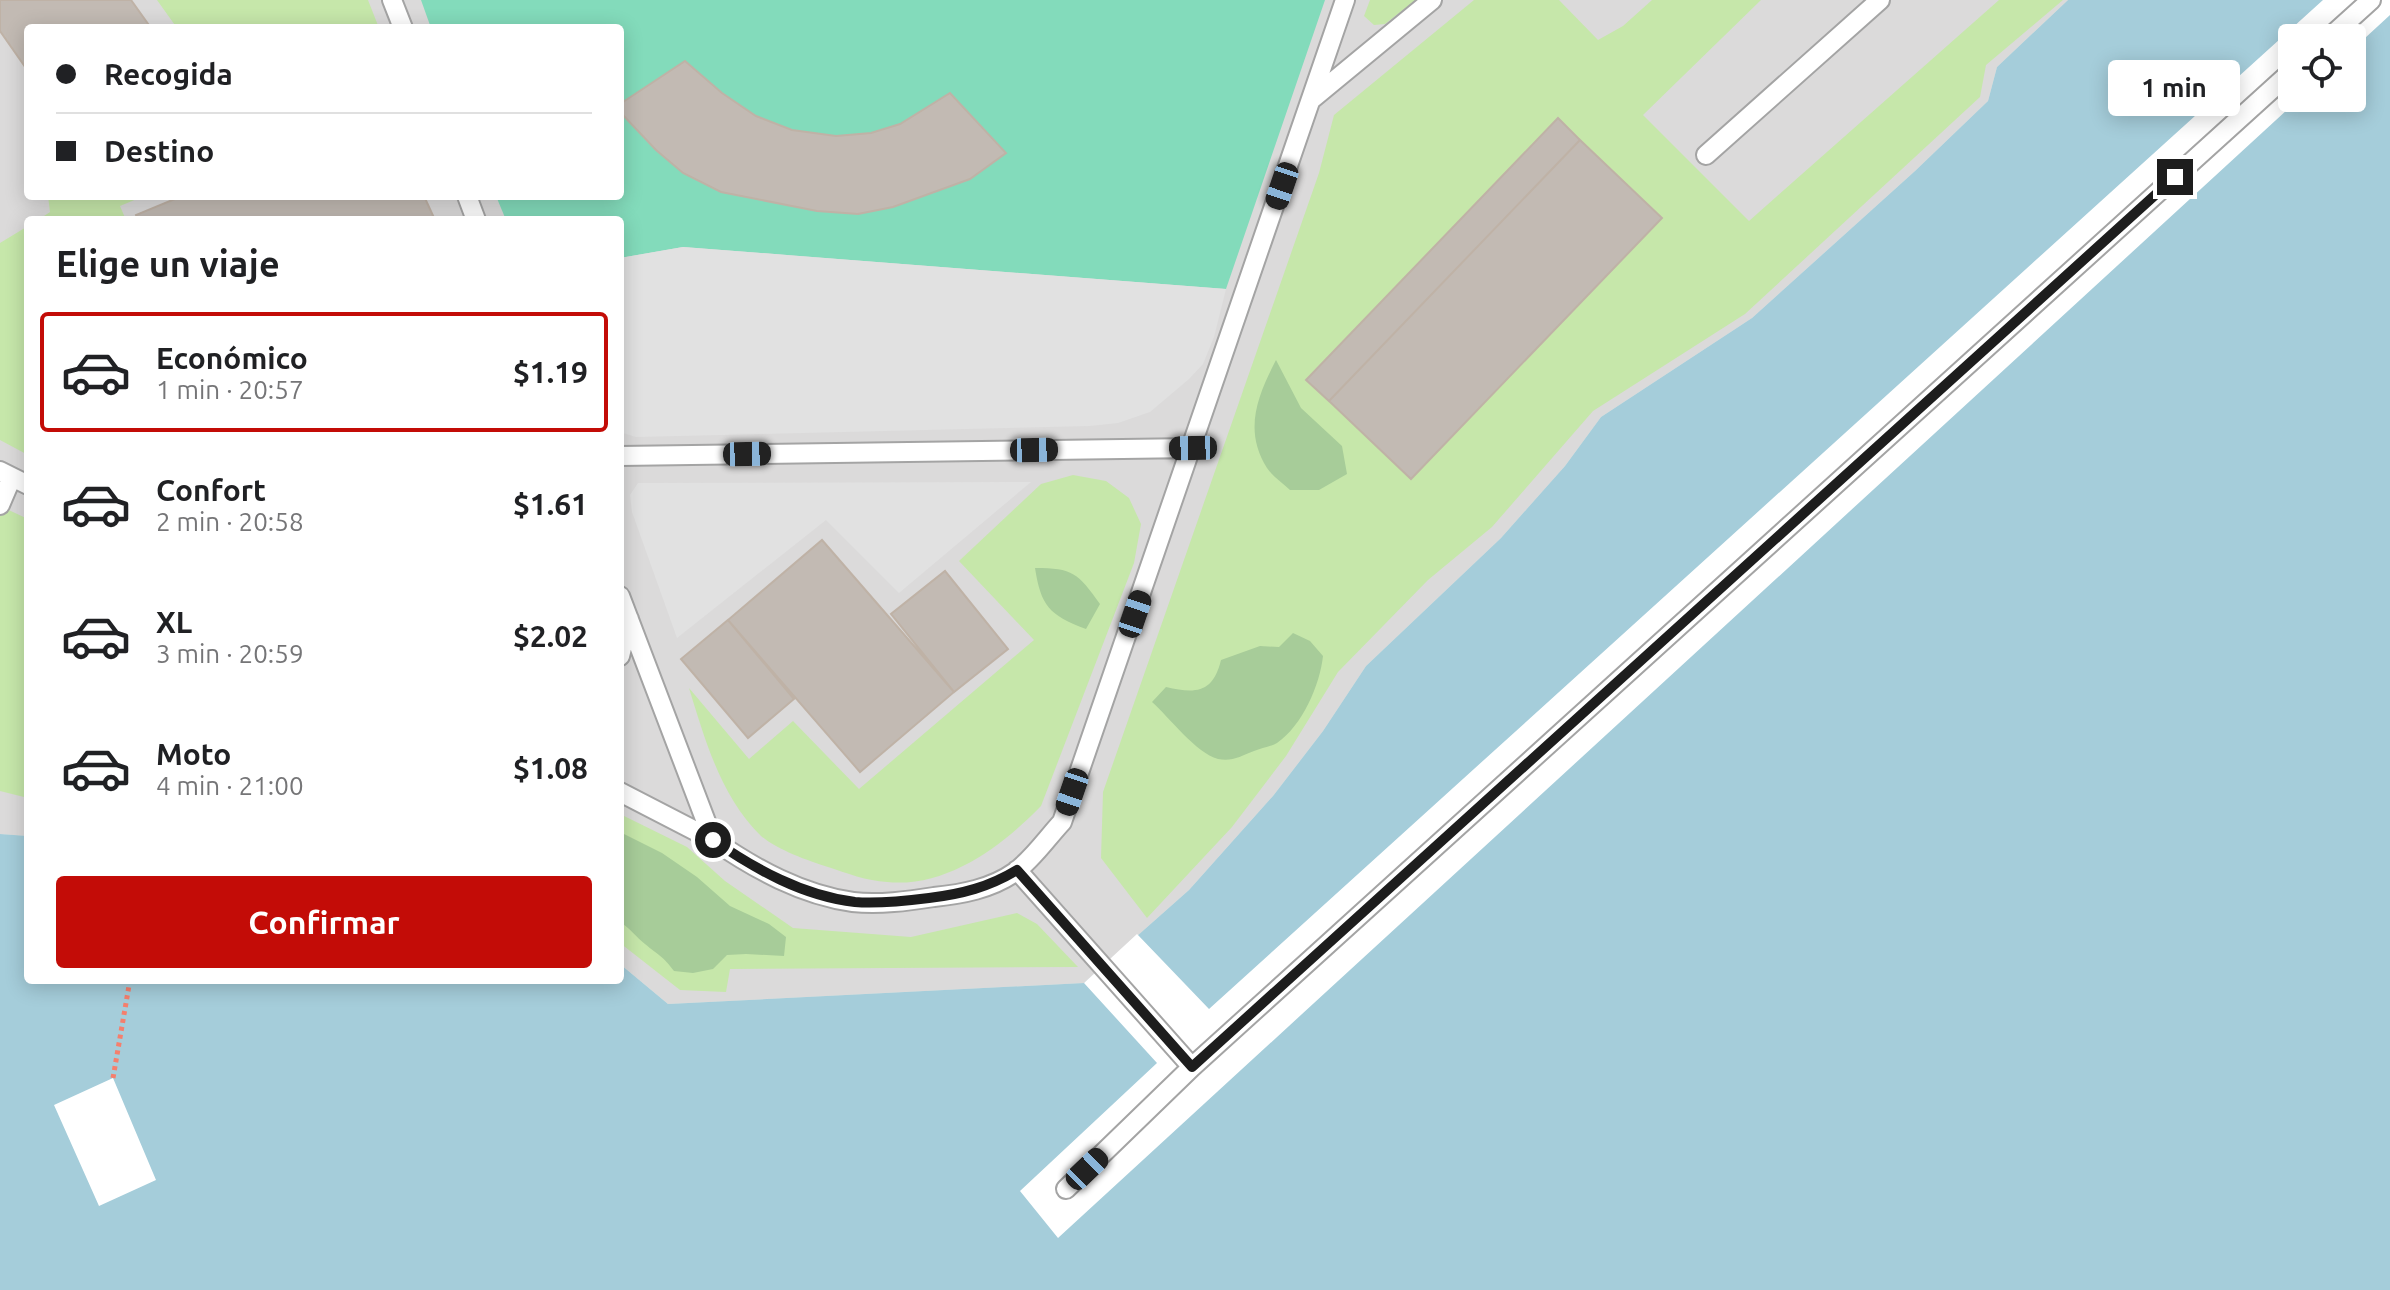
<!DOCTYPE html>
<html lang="es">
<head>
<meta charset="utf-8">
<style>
	:root { --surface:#fff; --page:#f2f2f2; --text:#202124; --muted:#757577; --line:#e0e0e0; --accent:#c30c07 }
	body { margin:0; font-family:Ubuntu,sans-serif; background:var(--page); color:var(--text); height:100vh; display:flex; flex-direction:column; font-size:30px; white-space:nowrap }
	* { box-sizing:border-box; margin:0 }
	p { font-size:26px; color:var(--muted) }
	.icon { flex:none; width:44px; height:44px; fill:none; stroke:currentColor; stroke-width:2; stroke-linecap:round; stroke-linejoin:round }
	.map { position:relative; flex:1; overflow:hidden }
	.drawer { position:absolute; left:24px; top:216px; width:600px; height:768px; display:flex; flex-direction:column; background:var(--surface); border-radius:8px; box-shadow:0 4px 20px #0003 }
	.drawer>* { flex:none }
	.hud { position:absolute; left:24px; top:24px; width:600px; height:176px; border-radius:8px; box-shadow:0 4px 20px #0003; display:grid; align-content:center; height:176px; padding:0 32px; background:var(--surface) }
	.controls { position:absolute; left:2278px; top:24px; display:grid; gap:16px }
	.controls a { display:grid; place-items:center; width:88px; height:88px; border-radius:8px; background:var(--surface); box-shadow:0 4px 20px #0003; font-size:40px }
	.end { position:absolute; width:36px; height:36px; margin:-18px; border:10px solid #1d1d1d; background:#fff; box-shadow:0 0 0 4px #fff }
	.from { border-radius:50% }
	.bubble { position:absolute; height:56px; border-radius:8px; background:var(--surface); box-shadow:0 4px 20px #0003; font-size:26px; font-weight:700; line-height:56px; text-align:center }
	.car { position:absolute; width:24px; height:48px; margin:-24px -12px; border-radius:10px; box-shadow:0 0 6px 2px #0007; background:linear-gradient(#222 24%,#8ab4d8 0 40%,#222 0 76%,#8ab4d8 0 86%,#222 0) }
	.hud b { display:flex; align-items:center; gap:28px; height:76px; font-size:30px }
	.hud b+b { border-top:2px solid var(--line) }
	.hud i { width:20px; height:20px; background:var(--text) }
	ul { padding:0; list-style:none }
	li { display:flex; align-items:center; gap:24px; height:120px; margin:0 16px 12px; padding:0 16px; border:4px solid transparent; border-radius:8px }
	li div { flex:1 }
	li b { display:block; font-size:30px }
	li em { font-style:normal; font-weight:700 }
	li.selected { border-color:var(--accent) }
	li>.icon { width:72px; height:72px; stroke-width:1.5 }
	h2 { padding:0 32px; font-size:36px; line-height:96px }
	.primary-button { display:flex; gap:16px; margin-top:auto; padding:16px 32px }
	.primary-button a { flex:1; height:92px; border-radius:8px; background:var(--accent); color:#fff; font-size:32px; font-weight:700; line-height:92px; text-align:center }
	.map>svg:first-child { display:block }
	.residential { fill:#dbdada; fill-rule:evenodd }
	.grass { fill:#c6e7aa }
	.forest { fill:#a7cc99 }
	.pitch { fill:#83dbbb }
	.parking { fill:#e1e1e1 }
	.water { fill:#a5cdda; fill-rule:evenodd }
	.pier { fill:#fff }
	.building { fill:#c2bab3; stroke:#bfb2a6; stroke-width:2 }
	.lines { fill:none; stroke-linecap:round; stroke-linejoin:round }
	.lane-casing { stroke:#a4a4a4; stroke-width:22 }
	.path { stroke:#f57f6d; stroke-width:5; stroke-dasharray:4 4; stroke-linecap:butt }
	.lane { stroke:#fff; stroke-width:18 }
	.route { stroke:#1d1d1d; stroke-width:10 }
</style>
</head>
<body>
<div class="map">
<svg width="2390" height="1290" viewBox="0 0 2390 1290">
	<rect width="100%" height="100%" fill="#eeebe3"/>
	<path class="residential" d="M0 0H2068L1997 67 1988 101 1915 171 1752 318 1601 417 1565 466 1501 538 1366 666 1323 731 1273 796 1189 890 1084 983 668 1004 620 964V220H28V836L0 834ZM28 28H620V196H28Z"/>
	<path class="grass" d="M157 0H368L379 28H177Z
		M1370 0H1416L1385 24 1374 25 1364 16Z
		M1474 0H1559L1598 40 1623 26 1652 0H1761L1643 115 1749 221 1999 0H2063L1986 65 1980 97 1745 314 1593 411 1492 527 1428 580 1338 672 1286 756 1232 827 1147 918 1101 858 1103 792 1319 173 1334 115Z
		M48 196H144L120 206 126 220H38L50 212Z
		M28 226V455L0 440V243Z
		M1073 475 1106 481 1129 498 1141 524 1134 563 1041 806C1002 846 947 888 887 882 867 881 846 873 828 867 808 861 776 849 761 836 721 797 705 740 689 688L749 759 793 721 859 789 1034 640 959 561 1041 484Z
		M0 506 28 519V798L0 791Z
		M620 814 687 847 725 881 793 928 911 937 1017 913 1037 924 1078 967 730 969 726 992 680 990 620 943Z"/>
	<path class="forest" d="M1276 360 1301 408 1342 446 1347 474 1319 490H1290C1283 483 1272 476 1267 468 1243 430 1258 395 1276 360Z
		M1035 568C1073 568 1078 573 1100 604L1086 629C1049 615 1041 606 1035 568Z
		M1293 633 1310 641 1323 656C1320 685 1302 726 1277 743 1270 747 1261 748 1254 751 1241 756 1232 762 1218 759 1196 753 1169 717 1152 702L1166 687C1196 694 1213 693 1221 660L1260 646 1279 647Z
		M620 832 662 853 697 877 730 906 769 924 786 937 784 956 746 954 727 955 713 969 693 973 674 971C662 955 659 956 645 944 636 937 630 928 620 922Z"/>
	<path class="pitch" d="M421 0H1325L1226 289 683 247 620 258V220H506L496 196H620V28H431Z"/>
	<path class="parking" d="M683 247 1226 289 1214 337 1203 364 1189 379 1150 412 1118 423 1090 426 636 437 620 432V258Z
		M1031 482 899 593 826 520 677 638 632 512 630 495 638 483Z"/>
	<path class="water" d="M2068 0H2390V1290H0V834L28 836V980H620V964L668 1004 1084 983 1189 890 1273 796 1323 731 1366 666 1501 538 1565 466 1601 417 1752 318 1915 171 1988 101 1997 67ZM2292 38H2352V98H2292Z"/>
	<path class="pier" d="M2323 0H2390V15L2352 50V38H2292V98H2300L1058 1238 1020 1191 1157 1063 1084 983 1137 934 1209 1009Z
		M113 1078 156 1180 99 1206 54 1105Z"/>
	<path class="building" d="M0 0H131L151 28H28V71L0 31Z
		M685 61 722 93 756 116 792 130 836 136 871 133 900 124 950 93 1006 153 970 179 893 207 858 214 817 211 721 192 683 173 656 150 620 112V104Z
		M1558 118 1580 140 1329 401 1306 380Z
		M1580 140 1662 218 1411 479 1329 401Z
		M182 196H424L435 220H138L136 215Z
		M822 540 954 692 860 772 728 620Z
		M945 571 1008 649 954 692 891 614Z
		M728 620 794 699 748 738 681 659Z"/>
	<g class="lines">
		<g class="lane-casing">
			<path id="lane" d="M392 0 403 28
				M2329 38 2371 0
				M1312 99 1432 0
				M1706 155 1880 0
				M467 196 476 220
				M620 456 1193 448
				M0 471 28 485
				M0 505 12 477
				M620 596 713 840C755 869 802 895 853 902 879 905 908 901 934 897 962 894 991 889 1015 872 1033 859 1047 838 1062 822L1345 0
				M620 656 629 619
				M620 792 713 840
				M1017 870 1192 1067
				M1066 1189 1192 1067 2292 71"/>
		</g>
		<path class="path" d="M113 1078 130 980"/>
		<use href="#lane" class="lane"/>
	</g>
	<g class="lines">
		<path class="route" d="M713 840C755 869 803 896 855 902 879 904 905 901 929 898 962 894 989 887 1017 870L1192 1067 2175 177"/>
	</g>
</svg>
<div class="controls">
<a><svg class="icon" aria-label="locate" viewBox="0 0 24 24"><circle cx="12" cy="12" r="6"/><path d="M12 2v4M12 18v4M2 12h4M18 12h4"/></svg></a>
</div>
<i class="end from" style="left:713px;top:840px"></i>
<i class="end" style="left:2175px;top:177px"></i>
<div class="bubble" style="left:2108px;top:60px;width:132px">1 min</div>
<i class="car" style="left:1282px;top:186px;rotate:199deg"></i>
<i class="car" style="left:1193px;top:448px;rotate:269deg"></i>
<i class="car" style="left:1034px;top:450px;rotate:89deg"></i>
<i class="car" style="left:747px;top:454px;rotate:89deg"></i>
<i class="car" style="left:1135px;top:614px;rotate:19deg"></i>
<i class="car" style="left:1072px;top:792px;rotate:199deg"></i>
<i class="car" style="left:1087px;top:1169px;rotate:46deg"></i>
<div class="hud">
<b><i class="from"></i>Recogida</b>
<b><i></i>Destino</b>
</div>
<section class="drawer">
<h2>Elige un viaje</h2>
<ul>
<li class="selected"><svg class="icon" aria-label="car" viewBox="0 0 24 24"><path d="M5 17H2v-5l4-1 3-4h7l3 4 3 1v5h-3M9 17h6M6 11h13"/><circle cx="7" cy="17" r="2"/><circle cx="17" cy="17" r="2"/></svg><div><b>Económico</b><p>1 min · 20:57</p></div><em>$1.19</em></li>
<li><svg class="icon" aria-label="car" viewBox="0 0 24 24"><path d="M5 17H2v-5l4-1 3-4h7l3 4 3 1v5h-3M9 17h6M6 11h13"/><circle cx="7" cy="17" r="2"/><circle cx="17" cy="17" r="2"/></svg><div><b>Confort</b><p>2 min · 20:58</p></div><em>$1.61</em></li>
<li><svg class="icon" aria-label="car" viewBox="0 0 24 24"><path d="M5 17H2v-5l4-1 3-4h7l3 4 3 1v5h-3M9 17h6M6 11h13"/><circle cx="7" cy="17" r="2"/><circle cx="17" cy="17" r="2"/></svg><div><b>XL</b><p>3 min · 20:59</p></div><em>$2.02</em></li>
<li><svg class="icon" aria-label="car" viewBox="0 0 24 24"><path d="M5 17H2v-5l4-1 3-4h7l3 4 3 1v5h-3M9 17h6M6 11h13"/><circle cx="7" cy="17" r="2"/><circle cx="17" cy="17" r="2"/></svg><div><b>Moto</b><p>4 min · 21:00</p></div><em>$1.08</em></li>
</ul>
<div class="primary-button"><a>Confirmar</a></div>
</section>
</div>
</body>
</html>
